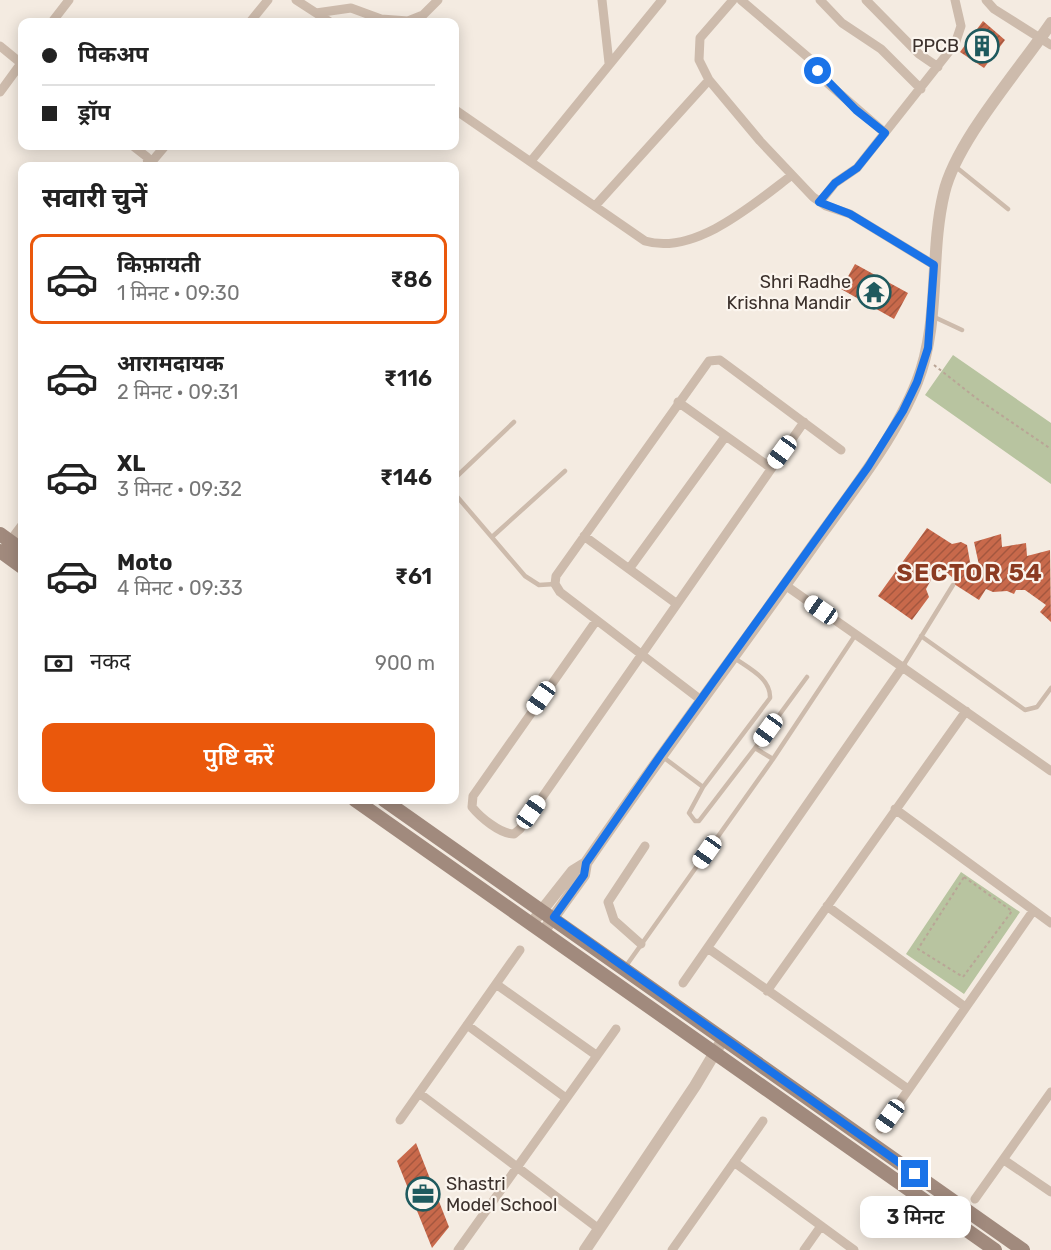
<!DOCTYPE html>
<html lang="hi">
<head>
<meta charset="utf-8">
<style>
	:root { --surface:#fff; --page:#f2f2f2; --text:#222; --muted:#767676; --line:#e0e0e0; --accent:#ea580c }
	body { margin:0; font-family:Rubik,"Noto Sans Devanagari",sans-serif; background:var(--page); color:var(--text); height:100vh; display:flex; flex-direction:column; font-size:22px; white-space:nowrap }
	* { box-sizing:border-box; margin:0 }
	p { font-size:20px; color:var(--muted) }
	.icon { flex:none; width:33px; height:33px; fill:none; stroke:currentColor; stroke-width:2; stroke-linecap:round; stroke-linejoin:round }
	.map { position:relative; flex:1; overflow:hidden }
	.sheet { position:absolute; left:18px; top:162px; width:441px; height:642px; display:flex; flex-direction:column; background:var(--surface); border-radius:12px; box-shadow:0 3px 15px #0003 }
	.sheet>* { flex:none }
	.hud { position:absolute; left:18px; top:18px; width:441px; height:132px; border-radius:12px; box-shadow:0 3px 15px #0003; display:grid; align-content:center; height:132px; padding:0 24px; background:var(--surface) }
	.end { position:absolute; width:27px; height:27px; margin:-14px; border:8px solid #1a73e8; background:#fff; box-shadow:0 0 0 3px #fff }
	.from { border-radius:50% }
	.bubble { position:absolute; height:42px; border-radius:12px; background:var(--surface); box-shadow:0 3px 15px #0003; font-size:20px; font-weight:600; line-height:42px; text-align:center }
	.car { position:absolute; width:18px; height:36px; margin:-18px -9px; border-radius:8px; box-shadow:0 0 4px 2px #0007; background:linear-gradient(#fff 24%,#345 0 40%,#fff 0 76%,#345 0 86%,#fff 0) }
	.hud b { display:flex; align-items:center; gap:21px; height:57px; font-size:22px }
	.hud b+b { border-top:2px solid var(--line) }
	.hud i { width:15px; height:15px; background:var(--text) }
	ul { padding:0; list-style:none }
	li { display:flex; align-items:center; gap:18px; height:90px; margin:0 12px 9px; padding:0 12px; border:3px solid transparent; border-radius:12px }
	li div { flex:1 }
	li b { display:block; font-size:22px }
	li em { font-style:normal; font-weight:600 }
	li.active { border-color:var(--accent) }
	li>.icon { width:54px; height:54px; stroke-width:1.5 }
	h2 { padding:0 24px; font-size:27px; line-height:72px }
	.pay { display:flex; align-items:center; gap:15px; height:66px; padding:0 24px; font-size:22px }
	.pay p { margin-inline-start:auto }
	.cta { display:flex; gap:12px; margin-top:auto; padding:12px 24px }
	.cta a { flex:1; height:69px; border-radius:12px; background:var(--accent); color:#fff; font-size:24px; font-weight:600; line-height:69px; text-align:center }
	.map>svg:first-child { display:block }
	.green { fill:#b8c4a0 }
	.building { fill:url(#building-hatch) }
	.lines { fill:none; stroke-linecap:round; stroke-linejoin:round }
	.path { stroke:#b9a596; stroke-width:2; stroke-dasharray:3 3; stroke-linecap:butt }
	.service { stroke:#cdbbac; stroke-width:4.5 }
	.minor { stroke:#cdbbac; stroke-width:9 }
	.tertiary { stroke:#cdbbac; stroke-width:12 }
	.secondary { stroke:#a18a7d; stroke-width:14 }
	.route { stroke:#1a73e8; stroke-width:8 }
	.labels { text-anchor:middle; stroke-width:4.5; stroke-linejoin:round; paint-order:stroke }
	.poi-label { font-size:18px; fill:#3b302b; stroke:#fbf5ee; text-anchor:end }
	.district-label { font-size:24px; font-weight:bold; letter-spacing:1.5px; fill:#8c3b22; stroke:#fbf5ee }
</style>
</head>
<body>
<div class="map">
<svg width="1051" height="1250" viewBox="0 0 1051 1250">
	<defs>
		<pattern id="building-hatch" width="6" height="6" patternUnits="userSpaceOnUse" patternTransform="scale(1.5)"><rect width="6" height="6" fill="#c8694b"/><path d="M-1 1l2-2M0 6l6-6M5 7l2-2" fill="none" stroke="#a4573f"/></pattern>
	</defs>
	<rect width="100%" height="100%" fill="#f4ebe1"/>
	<path class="green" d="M953 355 1051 423V484L925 395Z
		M961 872 1020 912 964 994 906 954Z"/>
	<path class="building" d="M983 21 1005 40 984 68 960 52Z
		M855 264 908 293 894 319 841 289Z
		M927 528 952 544 961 542 967 545 970 562 976 567 979 565 974 542 1001 534 1002 547 1026 543 1027 556 1050 550 1051 622 1040 612 1046 605 1025 590H1016L1014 594 1007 591 993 592 986 589 979 600 954 584 952 577 943 570 935 573 926 589 929 597 912 620 878 596Z
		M416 1143 449 1227 432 1248 397 1161Z"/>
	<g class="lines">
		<path class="path" d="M934 365 976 398 1051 449
			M964 877 1012 911 963 977 918 949Z"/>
		<path class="service" d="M956 167 1008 209
			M932 316 962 330
			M454 479 514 422
			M454 493 525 576 539 585 555 584
			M492 537 565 471
			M921 636 1025 710 1037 707 1051 688
			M903 666 953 585
			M663 757 703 787 689 813 695 821H699L755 748
			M773 759 755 748 807 677
			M703 787 770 698C771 678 748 668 733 657
			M626 966 773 759 856 634"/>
		<path class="minor" d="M296 0 330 22
			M602 0 609 63
			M733 0 700 38 699 60 709 80 760 141 813 197 826 206 850 214 934 265
			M741 0 810 59 824 80 885 133
			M820 0 842 23 881 49 921 89
			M866 0 919 54 938 67
			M986 0 994 9 1051 45
			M316 13 351 8 381 19 408 21 423 15 438 0
			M52 22 69 0
			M250 22 268 0
			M0 46 22 64
			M0 92 22 62
			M454 109 645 241C695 256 755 203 792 175
			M133 146 147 157 148 166
			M531 161 662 0
			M149 165 165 146
			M820 202 835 183 857 168 955 44 961 26 955 0
			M595 206 709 80
			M678 402 771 468
			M584 536 677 604
			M10 541 22 525
			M629 569 725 437
			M785 585 1051 771
			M596 621 473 796 472 807C480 817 500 834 514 834L520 829 804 422
			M701 700 560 592 555 584 556 576 709 361 720 360 841 450
			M895 809 1051 923
			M827 906 965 1007
			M641 944 614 920 608 902 645 846
			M709 949 908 1089
			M683 983 903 666
			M496 984 596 1055
			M767 991 966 711
			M467 1025 566 1098
			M419 1093 599 1229
			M400 1120 520 950
			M881 1129 1033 911
			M1004 1160 1051 1192
			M734 1162 854 1250
			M975 1199 1051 1092
			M458 1250 616 1029
			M672 1250 763 1121
			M804 1250 821 1226"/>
		<path class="tertiary" d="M532 923 573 871 586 863C660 755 739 651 815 543 850 494 895 438 917 382 941 322 929 255 944 193 956 141 1020 69 1051 23
			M543 932 584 875 586 863
			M585 1250 695 1086 723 1039"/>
		<path class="secondary" d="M0 534 22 550
			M0 551 22 567
			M355 800 995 1250
			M384 800 1023 1250"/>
	</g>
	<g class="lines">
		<path class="route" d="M818 71 856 110 885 133 857 168 835 183 819 202 850 214 934 265 928 348 917 382 903 411 868 467 660 756 586 863 584 875 554 917 915 1174"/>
	</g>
	<defs>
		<g id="building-ring" transform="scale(1.725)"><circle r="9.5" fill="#fbf5ee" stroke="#1f5a5e" stroke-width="1.5"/><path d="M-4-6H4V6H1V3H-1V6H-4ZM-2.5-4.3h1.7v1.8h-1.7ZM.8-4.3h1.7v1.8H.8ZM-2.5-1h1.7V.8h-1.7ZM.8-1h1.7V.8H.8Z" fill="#1f5a5e"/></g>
		<g id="temple-ring" transform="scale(1.725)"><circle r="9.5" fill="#fbf5ee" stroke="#1f5a5e" stroke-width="1.5"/><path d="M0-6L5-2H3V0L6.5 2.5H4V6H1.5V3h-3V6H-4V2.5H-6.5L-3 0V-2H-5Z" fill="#1f5a5e"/></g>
		<g id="office-ring" transform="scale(1.725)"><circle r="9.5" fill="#fbf5ee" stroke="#1f5a5e" stroke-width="1.5"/><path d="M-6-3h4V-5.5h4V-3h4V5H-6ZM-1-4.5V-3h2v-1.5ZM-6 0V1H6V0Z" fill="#1f5a5e"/></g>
	</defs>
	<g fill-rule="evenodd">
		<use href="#building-ring" x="982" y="46"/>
		<use href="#temple-ring" x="874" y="292"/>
		<use href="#office-ring" x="423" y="1194"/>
	</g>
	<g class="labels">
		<g class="poi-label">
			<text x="959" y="52">PPCB</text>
			<text x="851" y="288">Shri Radhe<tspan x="851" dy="21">Krishna Mandir</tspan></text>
			<text x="446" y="1190" text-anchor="start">Shastri<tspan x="446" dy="21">Model School</tspan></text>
		</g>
		<g class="district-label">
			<text x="970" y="581">SECTOR 54</text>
		</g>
	</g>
</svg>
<i class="end from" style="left:818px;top:71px"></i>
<i class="end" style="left:915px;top:1174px"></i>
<div class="bubble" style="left:860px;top:1196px;width:111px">3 मिनट</div>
<i class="car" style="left:782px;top:452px;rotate:216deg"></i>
<i class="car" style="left:821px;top:610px;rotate:305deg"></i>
<i class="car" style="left:541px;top:698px;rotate:215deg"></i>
<i class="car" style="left:768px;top:730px;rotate:216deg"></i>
<i class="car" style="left:531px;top:812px;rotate:35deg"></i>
<i class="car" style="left:707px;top:852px;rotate:215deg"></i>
<i class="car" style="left:890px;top:1116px;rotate:215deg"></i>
<div class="hud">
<b><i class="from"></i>पिकअप</b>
<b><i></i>ड्रॉप</b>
</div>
<section class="sheet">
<h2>सवारी चुनें</h2>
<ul>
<li class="active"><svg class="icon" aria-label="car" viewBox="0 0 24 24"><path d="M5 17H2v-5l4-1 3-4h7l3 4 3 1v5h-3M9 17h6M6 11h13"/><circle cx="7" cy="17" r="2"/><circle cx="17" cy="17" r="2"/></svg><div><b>किफ़ायती</b><p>1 मिनट · 09:30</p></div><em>₹86</em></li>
<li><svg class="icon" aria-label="car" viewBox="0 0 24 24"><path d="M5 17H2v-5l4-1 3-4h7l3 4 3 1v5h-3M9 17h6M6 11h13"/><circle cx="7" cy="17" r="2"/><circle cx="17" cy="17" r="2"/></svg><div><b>आरामदायक</b><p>2 मिनट · 09:31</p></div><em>₹116</em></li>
<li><svg class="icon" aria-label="car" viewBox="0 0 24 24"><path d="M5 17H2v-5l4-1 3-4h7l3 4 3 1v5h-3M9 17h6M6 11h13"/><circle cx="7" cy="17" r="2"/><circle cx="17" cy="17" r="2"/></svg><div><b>XL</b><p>3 मिनट · 09:32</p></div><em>₹146</em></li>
<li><svg class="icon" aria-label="car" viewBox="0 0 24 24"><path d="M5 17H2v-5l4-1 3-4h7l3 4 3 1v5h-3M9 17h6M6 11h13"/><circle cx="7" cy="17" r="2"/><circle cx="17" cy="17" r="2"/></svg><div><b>Moto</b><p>4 मिनट · 09:33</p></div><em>₹61</em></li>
</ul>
<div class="pay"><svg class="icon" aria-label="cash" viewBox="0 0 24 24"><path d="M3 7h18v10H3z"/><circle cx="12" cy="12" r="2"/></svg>नकद<p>900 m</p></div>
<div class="cta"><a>पुष्टि करें</a></div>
</section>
</div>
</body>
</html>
